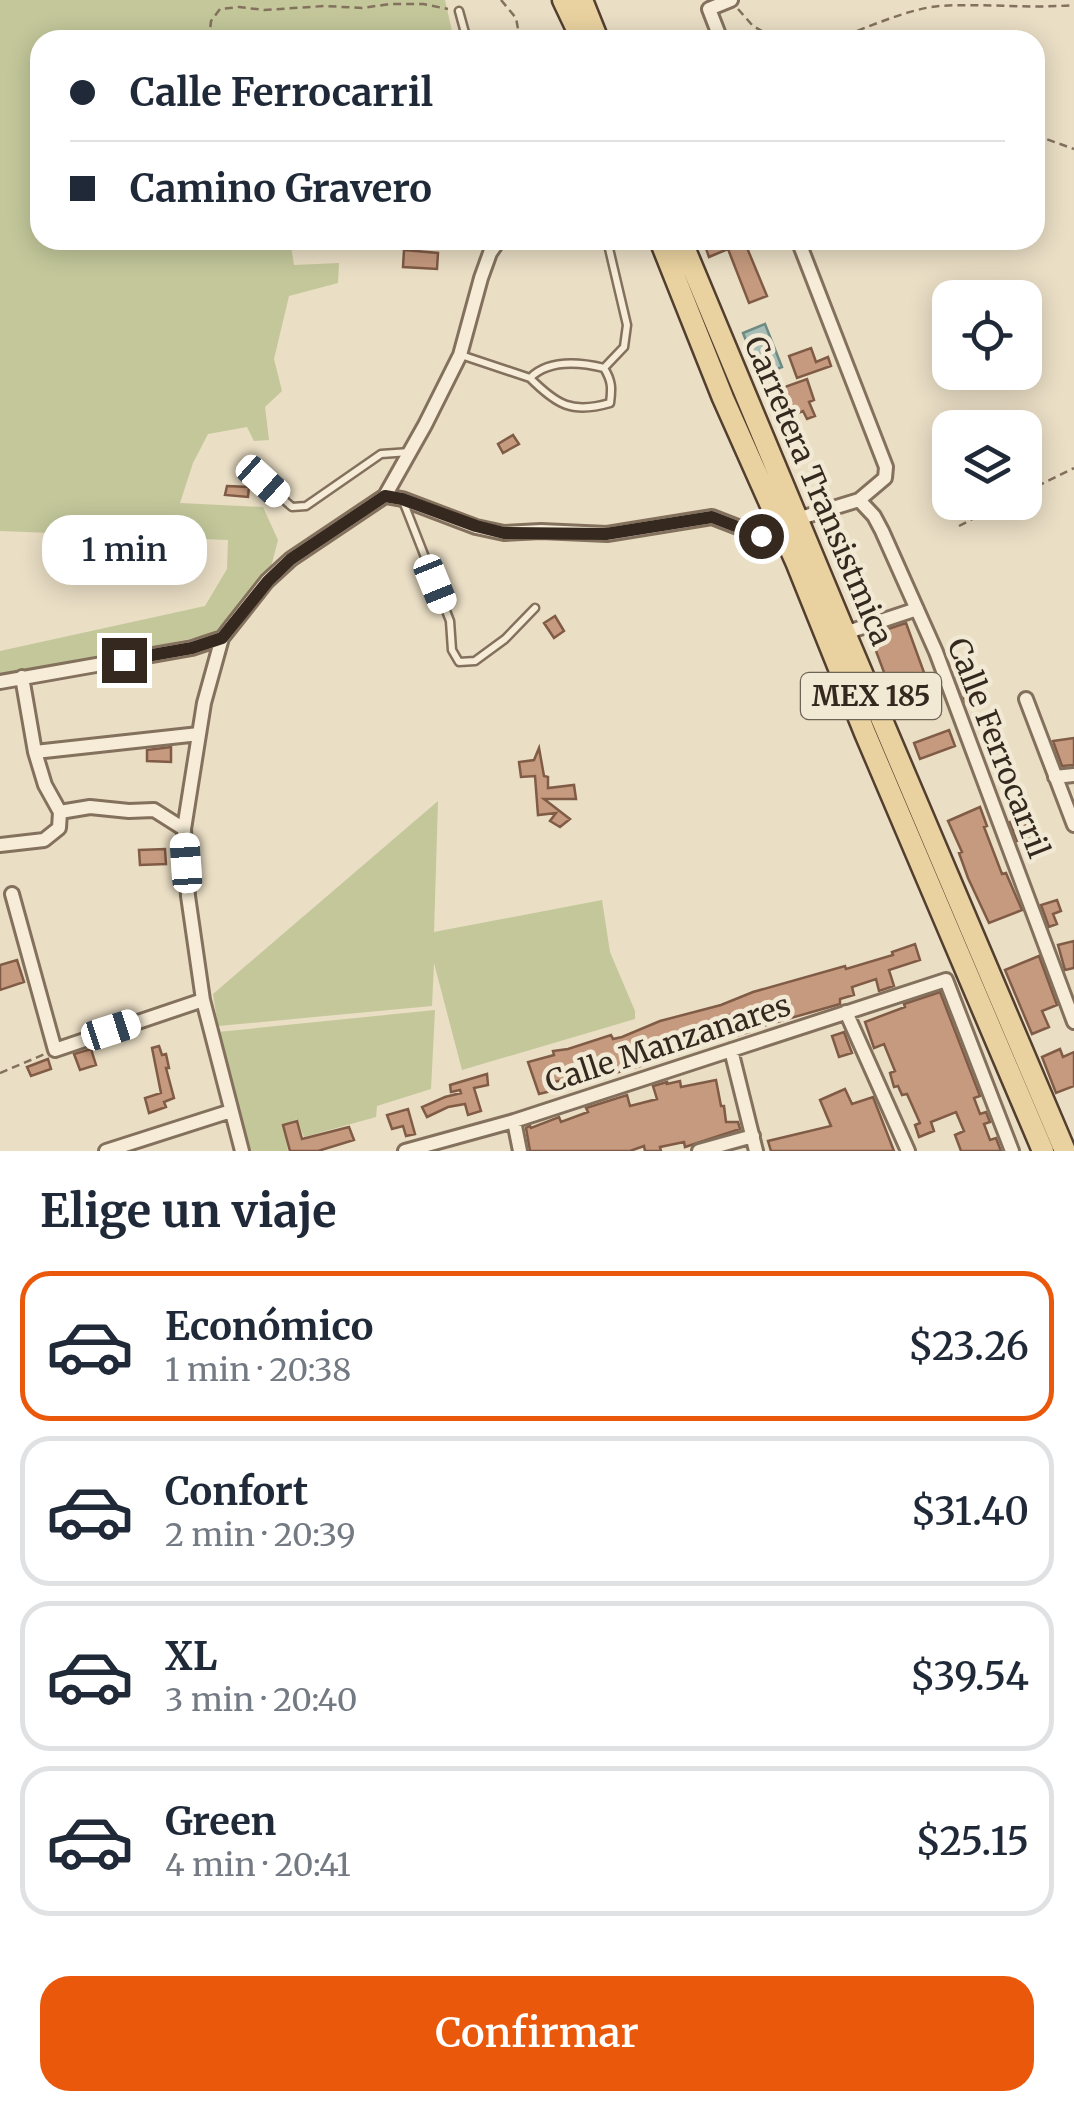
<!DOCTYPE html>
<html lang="es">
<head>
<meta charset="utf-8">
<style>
	:root { --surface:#fff; --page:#f6f6f7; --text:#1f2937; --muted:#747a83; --line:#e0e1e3; --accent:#ea580c }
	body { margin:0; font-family:Merriweather,serif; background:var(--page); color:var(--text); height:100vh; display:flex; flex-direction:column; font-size:38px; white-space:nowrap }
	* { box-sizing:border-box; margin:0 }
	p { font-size:32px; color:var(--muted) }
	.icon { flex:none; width:55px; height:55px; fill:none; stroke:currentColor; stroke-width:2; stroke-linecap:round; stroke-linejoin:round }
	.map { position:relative; height:1151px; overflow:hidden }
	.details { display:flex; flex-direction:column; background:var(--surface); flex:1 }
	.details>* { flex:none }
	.banner { position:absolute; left:30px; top:30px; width:1015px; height:220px; border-radius:30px; box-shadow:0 5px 25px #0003; display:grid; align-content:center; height:220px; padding:0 40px; background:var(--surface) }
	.fabs { position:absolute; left:932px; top:280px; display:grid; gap:20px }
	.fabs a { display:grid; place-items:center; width:110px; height:110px; border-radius:20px; background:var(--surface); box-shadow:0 5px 25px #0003; font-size:50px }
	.end { position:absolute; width:45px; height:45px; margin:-22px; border:12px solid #35291f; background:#fff; box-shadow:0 0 0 5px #fff }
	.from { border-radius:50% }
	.bubble { position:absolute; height:70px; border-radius:30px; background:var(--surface); box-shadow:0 5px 25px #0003; font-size:32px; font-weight:600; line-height:70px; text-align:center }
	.car { position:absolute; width:30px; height:60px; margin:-30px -15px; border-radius:12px; box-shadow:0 0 8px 2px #0007; background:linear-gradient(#fff 24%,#345 0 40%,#fff 0 76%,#345 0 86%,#fff 0) }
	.banner b { display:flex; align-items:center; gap:35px; height:95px; font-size:38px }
	.banner b+b { border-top:2px solid var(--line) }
	.banner i { width:25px; height:25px; background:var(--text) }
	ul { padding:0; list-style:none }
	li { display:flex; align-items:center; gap:30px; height:150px; margin:0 20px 15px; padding:0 20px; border:5px solid var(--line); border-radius:30px }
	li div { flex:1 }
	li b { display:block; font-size:38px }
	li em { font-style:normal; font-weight:600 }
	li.current { border-color:var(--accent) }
	li>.icon { width:90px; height:90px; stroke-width:1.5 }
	h2 { padding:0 40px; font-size:45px; line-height:120px }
	.button { display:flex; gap:20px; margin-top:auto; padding:20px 40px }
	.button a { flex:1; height:115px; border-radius:30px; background:var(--accent); color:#fff; font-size:40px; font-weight:600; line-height:115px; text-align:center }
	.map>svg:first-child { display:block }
	.green { fill:#c3c79a }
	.water { fill:#a6beb6; stroke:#6e8b83; stroke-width:2.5 }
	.building { fill:#c59a7e; stroke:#805b45; stroke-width:2.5 }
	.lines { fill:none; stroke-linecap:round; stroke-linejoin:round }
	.service-casing { stroke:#83715d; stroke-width:11 }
	.minor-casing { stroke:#83715d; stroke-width:18 }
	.primary-casing { stroke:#523f30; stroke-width:25 }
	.path { stroke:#83715d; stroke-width:2.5; stroke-dasharray:8 5; stroke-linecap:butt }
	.service { stroke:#f6ecd7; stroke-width:6 }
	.minor { stroke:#f6ecd7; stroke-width:12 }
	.primary { stroke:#ead2a0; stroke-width:20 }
	.route { stroke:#35291f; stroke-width:12 }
	.labels { text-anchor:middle; stroke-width:9; stroke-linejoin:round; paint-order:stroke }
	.shield { fill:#f2e9d4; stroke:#6e6355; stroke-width:2.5 }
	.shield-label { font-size:28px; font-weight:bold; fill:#35291f }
	.street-label { font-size:30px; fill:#35291f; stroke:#f2e9d4 }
</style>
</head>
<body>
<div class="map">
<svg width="1074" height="1151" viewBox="0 0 1074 1151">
	<rect width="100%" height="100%" fill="#eadec5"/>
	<path class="green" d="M0 0H445L454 40H40V240H290L294 265 339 263 338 283 289 296 274 359 282 391 265 407 269 440 254 441 247 427 208 434 193 463 180 503 263 507 278 540 271 567 213 634 0 679V651L205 606 227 569 228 540 0 531Z
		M438 801 434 932 602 900 610 952 635 1011V1019L462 1070 434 963 432 1006 218 1026 213 994Z
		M435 1010 431 1089 377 1106 376 1117 304 1137 297 1119 283 1125 288 1151H250L218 1032Z"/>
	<path class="water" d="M765 324 782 367 760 376 743 333Z"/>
	<path class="building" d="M718 240H750L745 243 767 296 749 303 728 249 709 257 705 246Z
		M404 250 438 253 437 269 403 267Z
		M811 348 816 362 828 357 831 366 797 378 789 356Z
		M807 379 814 400 809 402 815 416 807 419 803 411 777 421 768 393Z
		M513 435 519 444 503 453 498 444Z
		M227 486 249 487 248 497 225 495Z
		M555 616 564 631 554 638 544 623Z
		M906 623 926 678 891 691 870 635Z
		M972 670 982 694 965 701 956 676Z
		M949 730 955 746 920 759 914 743Z
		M1074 738V765L1062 766 1053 741Z
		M171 747V762L147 761V750Z
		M539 748 544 776 548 777V788L574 785 576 799H544L570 819 560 827 550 821 556 813 538 815 535 776 521 777 519 762 534 760Z
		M980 807 987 826 984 827 1002 874 1006 873 1022 910 989 923 968 878 959 853 962 852 948 821Z
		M1022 817 1030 836 1017 841 1010 822Z
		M165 849 166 864 140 865 139 850Z
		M1057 900 1061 911 1053 914 1057 924 1049 927 1041 905Z
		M1074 941V968L1065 970 1058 945Z
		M915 944 920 960 889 970 894 986 879 991 876 979 852 987 854 995 840 999V1004L749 1030V1032L739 1035 733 1014 709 1021 700 1024 702 1032 698 1034V1037L676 1043 679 1054 670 1056V1054L640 1066 579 1083 578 1077 549 1083 551 1091 539 1094 528 1062 554 1055 553 1051 568 1049 611 1035 613 1039 622 1037 660 1021 721 1005 753 992 845 966 846 969 893 955 892 952Z
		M1039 956 1057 1005 1042 1011 1049 1027 1032 1034 1005 970Z
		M17 960 24 982 0 990V965Z
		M940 992 980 1096 974 1098 980 1114 986 1112 990 1122 984 1124 990 1140 996 1138 1001 1151H961L955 1135 964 1131 956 1112 931 1122 934 1131 919 1137 915 1125 920 1123 907 1094 902 1095 898 1086 894 1087 890 1073 895 1071 884 1044 874 1048 865 1022 905 1007 904 1004Z
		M844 1032 852 1053 839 1057 832 1036Z
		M159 1046 162 1055 166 1054 169 1068H166L174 1098 164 1102 166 1107 149 1113 145 1098 161 1093 152 1048Z
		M91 1049 96 1065 80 1070 74 1054Z
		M1060 1049 1063 1057 1074 1052V1086L1056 1093 1042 1057Z
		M48 1059 51 1069 31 1076 27 1067Z
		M487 1074 488 1085 474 1088 481 1111 468 1115 465 1104 448 1107 427 1117 422 1107 445 1097 461 1093 460 1090 451 1092 450 1085Z
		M716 1080 721 1106H724L726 1122H738L740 1129 685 1147 684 1142 660 1147 661 1151H645L644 1146 630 1151H530L526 1128 530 1126 531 1128 559 1117 561 1122 588 1112 586 1108 627 1095 630 1106 657 1099 653 1086 667 1082V1084L680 1081 681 1087Z
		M845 1089 852 1104 873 1097 894 1151H771L768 1141 831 1126 820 1100Z
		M408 1109 415 1134 406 1136 403 1126 392 1129 387 1115Z
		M297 1121 302 1139 349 1127 354 1140 318 1151H290L283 1125Z"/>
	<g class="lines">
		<g class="service-casing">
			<path id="service" d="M459 11 467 40
				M461 355 530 378C549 359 579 362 604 368L624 347 627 325 607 240
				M530 378C557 405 572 414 610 403 612 388 612 381 604 368
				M263 481 292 507 306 506 381 454 410 452
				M403 501 450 621 452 650 459 662 475 661 505 639 535 608"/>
		</g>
		<g class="minor-casing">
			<path id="minor" d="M721 40 709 9 731 0
				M798 240 886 467 885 478 859 500 807 516
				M385 496 402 499 476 527 504 533 541 531 607 534 712 517 761 536
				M859 500 874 516 882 531 936 652 1074 1022
				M845 633 917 609
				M22 677 35 752 45 785 60 812
				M0 682 192 648 222 638 267 581 291 559 385 496 425 425 460 355 481 278 490 253 499 240
				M1026 699 1074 825
				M35 752 199 734
				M1055 777 1074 775
				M184 829 204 703 222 638
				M0 845 44 840 59 828 60 812 90 807 129 811 154 810 184 829 188 896 203 1000
				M12 894 55 1050 203 1000 242 1151
				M846 1012 908 1151
				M731 1050 756 1151
				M514 1121 520 1151
				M106 1151 231 1111
				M405 1151 514 1121 946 980 1012 1151
				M699 1151 753 1136"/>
		</g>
		<g class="primary-casing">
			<path id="primary" d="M563 0 582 40
				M582 0 598 40
				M660 240 723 398 797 564 865 733 1043 1151
				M681 240 845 633 1065 1151"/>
		</g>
		<path class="path" d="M501 0 516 18 520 40
			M738 9 753 26 778 40
			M209 40 211 21 220 9 239 7 264 10 325 6 362 8 390 4H423L448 9
			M833 40C864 29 907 9 939 6 984 3 1029 9 1074 5
			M1035 135 1074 149
			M1025 492 1074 468
			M959 526 1005 502
			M0 1073 45 1054"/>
		<use href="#service" class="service"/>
		<use href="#minor" class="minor"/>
		<use href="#primary" class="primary"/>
	</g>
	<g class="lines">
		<path class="route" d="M124 660 192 648 222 638 268 581 291 559 385 496 402 499 476 526 504 533 606 534 712 517 761 536"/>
	</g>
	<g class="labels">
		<rect class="shield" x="801" y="673" width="140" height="46" rx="8"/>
		<g class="shield-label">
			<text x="871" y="706">MEX 185</text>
		</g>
		<g class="street-label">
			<text transform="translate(818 491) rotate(67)" y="10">Carretera Transistmica</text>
			<text transform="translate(998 748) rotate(69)" y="10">Calle Ferrocarril</text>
			<text transform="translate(668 1044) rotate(-18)" y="10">Calle Manzanares</text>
		</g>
	</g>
</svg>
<div class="fabs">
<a><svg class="icon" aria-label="locate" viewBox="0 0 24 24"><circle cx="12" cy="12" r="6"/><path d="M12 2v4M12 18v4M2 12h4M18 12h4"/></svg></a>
<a><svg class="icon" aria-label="layers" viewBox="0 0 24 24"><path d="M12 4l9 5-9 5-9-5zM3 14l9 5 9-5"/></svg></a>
</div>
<i class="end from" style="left:761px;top:536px"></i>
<i class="end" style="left:124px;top:660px"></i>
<div class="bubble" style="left:42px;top:515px;width:165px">1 min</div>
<i class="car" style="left:263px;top:481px;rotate:132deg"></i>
<i class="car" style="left:435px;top:584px;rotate:158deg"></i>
<i class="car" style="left:186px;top:863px;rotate:356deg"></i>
<i class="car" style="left:111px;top:1030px;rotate:72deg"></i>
<div class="banner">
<b><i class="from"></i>Calle Ferrocarril</b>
<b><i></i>Camino Gravero</b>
</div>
</div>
<section class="details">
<h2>Elige un viaje</h2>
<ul>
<li class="current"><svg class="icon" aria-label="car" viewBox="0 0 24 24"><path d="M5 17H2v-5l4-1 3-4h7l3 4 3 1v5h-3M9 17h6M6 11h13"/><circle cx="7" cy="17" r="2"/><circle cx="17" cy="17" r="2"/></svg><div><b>Económico</b><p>1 min · 20:38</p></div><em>$23.26</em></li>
<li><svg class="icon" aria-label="car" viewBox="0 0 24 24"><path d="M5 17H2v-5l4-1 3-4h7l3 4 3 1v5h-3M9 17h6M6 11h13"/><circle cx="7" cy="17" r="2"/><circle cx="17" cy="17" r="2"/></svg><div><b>Confort</b><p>2 min · 20:39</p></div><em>$31.40</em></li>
<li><svg class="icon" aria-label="car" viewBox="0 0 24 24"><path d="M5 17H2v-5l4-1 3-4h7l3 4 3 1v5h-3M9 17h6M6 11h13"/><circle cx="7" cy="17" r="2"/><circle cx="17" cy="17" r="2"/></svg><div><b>XL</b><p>3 min · 20:40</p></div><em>$39.54</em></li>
<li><svg class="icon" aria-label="car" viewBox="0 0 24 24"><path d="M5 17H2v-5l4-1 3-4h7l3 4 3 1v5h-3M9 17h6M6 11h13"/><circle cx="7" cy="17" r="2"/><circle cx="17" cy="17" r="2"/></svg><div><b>Green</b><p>4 min · 20:41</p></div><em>$25.15</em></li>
</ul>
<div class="button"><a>Confirmar</a></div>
</section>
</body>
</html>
